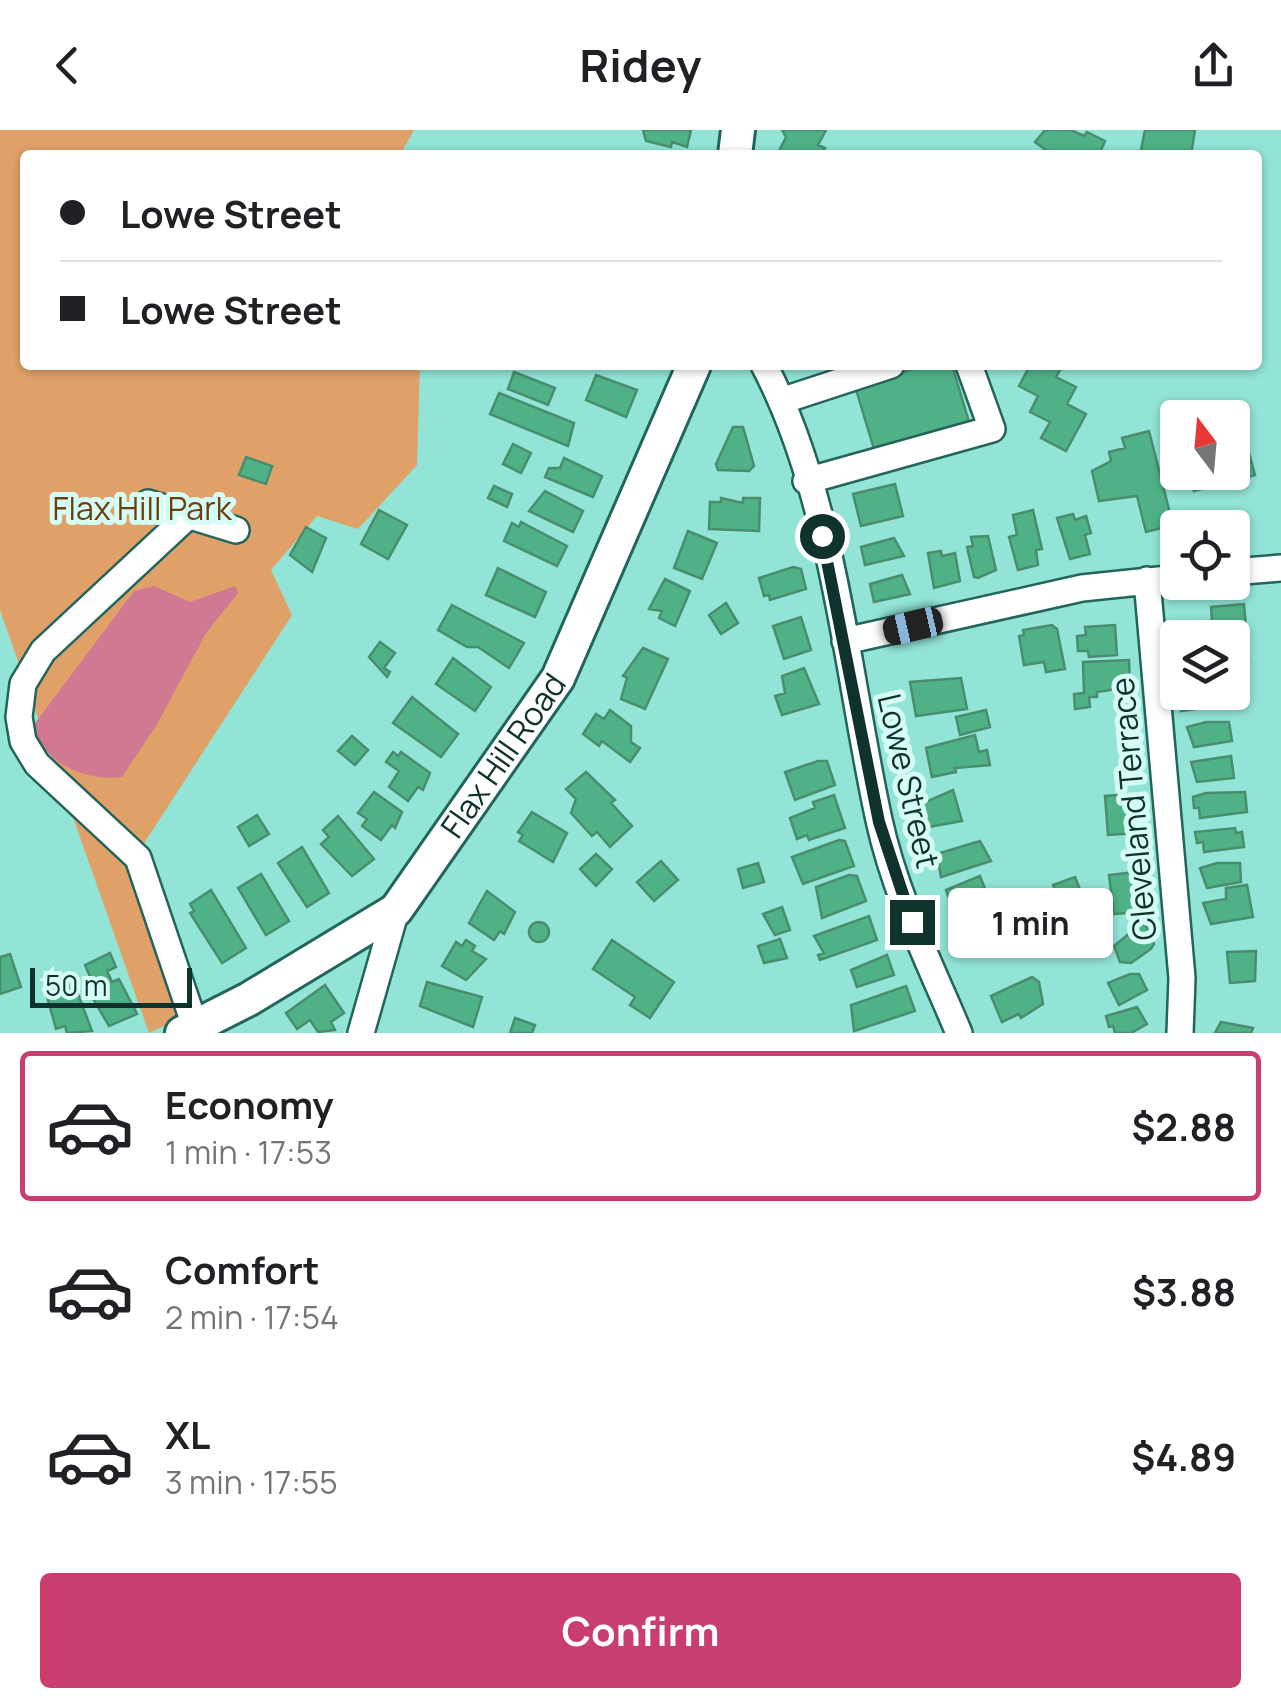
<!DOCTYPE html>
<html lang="en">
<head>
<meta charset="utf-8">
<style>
	:root { --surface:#fff; --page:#f2f2f2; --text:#202124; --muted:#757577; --line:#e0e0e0; --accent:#c93d70 }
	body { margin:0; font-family:Manrope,sans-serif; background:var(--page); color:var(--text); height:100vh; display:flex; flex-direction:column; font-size:38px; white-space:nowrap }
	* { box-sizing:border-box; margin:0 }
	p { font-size:32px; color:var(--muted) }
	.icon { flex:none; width:55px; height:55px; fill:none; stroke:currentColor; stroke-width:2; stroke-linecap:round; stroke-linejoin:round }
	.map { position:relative; height:903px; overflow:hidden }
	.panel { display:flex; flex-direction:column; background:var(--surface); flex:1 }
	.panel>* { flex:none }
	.hud { position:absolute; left:20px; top:20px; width:1242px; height:220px; border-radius:10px; box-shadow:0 2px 8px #0004; display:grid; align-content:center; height:220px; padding:0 40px; background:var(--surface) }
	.needle { width:65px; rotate:344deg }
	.fabs { position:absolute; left:1160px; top:270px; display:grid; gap:20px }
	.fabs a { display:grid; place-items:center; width:90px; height:90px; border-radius:10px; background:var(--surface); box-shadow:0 2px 8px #0004; font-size:50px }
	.scale { position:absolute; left:30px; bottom:25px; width:162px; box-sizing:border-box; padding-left:10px; border:5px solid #0f322d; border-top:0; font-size:28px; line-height:35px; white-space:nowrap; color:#0f322d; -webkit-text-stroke:8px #d5fcf5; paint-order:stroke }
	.end { position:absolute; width:45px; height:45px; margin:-22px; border:12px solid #0f322d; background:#fff; box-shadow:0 0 0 5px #fff }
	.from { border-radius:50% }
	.bubble { position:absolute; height:70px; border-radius:10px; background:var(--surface); box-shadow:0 2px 8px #0004; font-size:32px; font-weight:700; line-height:70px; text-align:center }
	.car { position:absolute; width:30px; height:60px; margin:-30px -15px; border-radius:12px; box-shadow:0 0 8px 2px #0007; background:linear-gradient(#222 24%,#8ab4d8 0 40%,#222 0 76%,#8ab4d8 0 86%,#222 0) }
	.hud b { display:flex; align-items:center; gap:35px; height:95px; font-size:38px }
	.hud b+b { border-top:2px solid var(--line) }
	.hud i { width:25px; height:25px; background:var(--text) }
	ul { padding:18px 0 0; list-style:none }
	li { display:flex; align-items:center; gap:30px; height:150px; margin:0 20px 15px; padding:0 20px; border:5px solid transparent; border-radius:10px }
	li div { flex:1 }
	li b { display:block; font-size:38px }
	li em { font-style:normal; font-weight:700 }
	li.on { border-color:var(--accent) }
	li>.icon { width:90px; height:90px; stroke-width:1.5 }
	.primary-button { display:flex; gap:20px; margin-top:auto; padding:20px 40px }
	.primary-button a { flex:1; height:115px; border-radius:10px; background:var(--accent); color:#fff; font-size:40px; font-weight:700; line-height:115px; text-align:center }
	header { display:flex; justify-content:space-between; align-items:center; height:130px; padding:0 40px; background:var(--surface); font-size:45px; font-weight:700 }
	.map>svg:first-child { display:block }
	.green { fill:#e0a169 }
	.water { fill:#d17992 }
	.building { fill:#4fb286; stroke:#4a8d6e; stroke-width:2.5 }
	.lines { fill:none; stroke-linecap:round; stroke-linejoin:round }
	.minor-casing { stroke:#23645b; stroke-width:30 }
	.major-casing { stroke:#23645b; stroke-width:38 }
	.minor { stroke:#fff; stroke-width:25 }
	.major { stroke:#fff; stroke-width:32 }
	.route { stroke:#0f322d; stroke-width:12 }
	.labels { text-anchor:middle; stroke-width:10; stroke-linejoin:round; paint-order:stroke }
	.park-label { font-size:32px; fill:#6c3f0f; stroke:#d5fcf5 }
	.street-label { font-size:32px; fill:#0f322d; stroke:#d5fcf5 }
</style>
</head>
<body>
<header><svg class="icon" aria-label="back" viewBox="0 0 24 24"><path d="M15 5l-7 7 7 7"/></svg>Ridey<svg class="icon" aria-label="share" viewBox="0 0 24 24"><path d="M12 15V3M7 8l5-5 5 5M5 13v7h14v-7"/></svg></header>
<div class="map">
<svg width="1281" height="903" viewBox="0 0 1281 903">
	<rect width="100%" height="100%" fill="#91e4d6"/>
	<path class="green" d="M0 0H414L400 25H25V235H420L417 335 358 399 317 386 271 440 292 485 141 718 188 885 149 903 0 480Z"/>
	<path class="water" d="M154 456 190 472 235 456 238 463 206 503 156 596 122 647C87 652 42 633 33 596L134 461Z"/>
	<path class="building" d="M643 0H691L687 17 672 12 671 17 646 11Z
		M782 0H826L818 15 825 18 821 25H777L786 7Z
		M1045 0H1071L1084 6 1087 2 1105 11 1099 25 1051 24 1035 12Z
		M1145 0H1195L1191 25H1140Z
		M927 235H952L969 292 874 319 855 256Z
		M1020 235H1063L1056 247 1076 257 1067 274 1086 284 1066 321 1041 308 1050 292 1030 282 1038 266 1019 256 1028 239Z
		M514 242 555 258 548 275 508 259Z
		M596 245 637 260 626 287 586 270Z
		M499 263 574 293 568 316 490 284Z
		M1236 275 1255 345 1194 361 1189 342H1232V288H1188Z
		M733 297H743L754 336 749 341 718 340 716 334Z
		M1149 301 1173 395 1146 402 1137 366 1099 371 1092 341 1111 331 1109 322 1125 318 1122 308Z
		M513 314 531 323 521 343 503 334Z
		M246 327 272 336 266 354 239 345Z
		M564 328 602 346 593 367 545 347 549 338H560Z
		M895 354 903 386 861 396 853 364Z
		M494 356 512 364 507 377 488 368Z
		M545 361 583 381 573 402 529 381Z
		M721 368 743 373V368H760L759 401 709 399 710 372H721Z
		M379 380 407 395 388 429 361 414Z
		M1033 380 1042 419 1036 420 1038 435 1018 440 1009 407 1017 405 1013 385Z
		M1073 384 1075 390 1086 386 1091 403 1085 405 1090 424 1070 429 1057 388Z
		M521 392 567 416 557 436 504 411 512 393 519 397Z
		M306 397 326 408 312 442 290 425Z
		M688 401 717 413 702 449 674 438Z
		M988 406 996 440 978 448 974 447 967 417 973 416 971 407Z
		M894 408 904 426 865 435 861 417Z
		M941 421 942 426 955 423 960 451 934 458 928 423Z
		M793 437 801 439 806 459 770 470 769 465 764 466 759 448Z
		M498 438 546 462 535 487 486 465Z
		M902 445 910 464 874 472 870 454Z
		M665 449 690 461 675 496 659 488 662 481 649 479Z
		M726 473 738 493 721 504 709 485Z
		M1244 474 1249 533 1232 534V508H1213L1211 477Z
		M452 475 524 513 509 538 478 517H467L438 500Z
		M801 487 811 520 784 529 773 496Z
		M1052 495 1057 499 1065 539 1046 542 1044 532 1024 535 1019 506 1024 505 1023 500Z
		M1115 495 1117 525 1089 527 1088 521H1078L1077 506 1086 505 1085 497Z
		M380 512 395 523 384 538 390 542 387 547 369 527Z
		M643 518 668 529 645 579 621 569 627 548 623 546Z
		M453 528 491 557 475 581 436 554Z
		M1129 530 1130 557 1097 562V567H1089L1090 577 1075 579 1074 564 1084 563 1083 532Z
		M804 538 819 574 782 585 775 566 785 563 782 546Z
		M961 548 967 579 916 586 910 552Z
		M1179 562H1201L1203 578 1181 581Z
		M412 567 458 604 441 627 393 593Z
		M610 580 631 596V612L640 618 630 632 602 611 599 616 583 604 596 584 604 589Z
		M986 580 990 597 960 605 956 587Z
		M1206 592H1229L1232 611 1194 617 1187 597Z
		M975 605 979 622 987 620 990 635 955 638 956 642 932 647 926 618Z
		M352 606 368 620 355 635 338 621Z
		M393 622 398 626 401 622 430 643 423 660 418 657 408 671 389 657 399 641 386 632Z
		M1231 626 1234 648 1197 652 1191 632Z
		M818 631H827L835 655 795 670 785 642Z
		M586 642 615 670 611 673 632 696 610 717 597 702 592 706 571 683 576 669 566 659Z
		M953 660 962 691 923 698 919 675Z
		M374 662 402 682 395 698 392 695 381 710 362 696 367 689 358 683Z
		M1245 662 1247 682 1200 688 1199 678H1194L1193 667 1206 663Z
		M1132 664 1135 703 1108 705 1105 666Z
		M834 665 845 698 809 710 807 705 797 709 790 688 815 678 813 672Z
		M532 682 567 703 553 732 519 711 523 705 518 702Z
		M257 685 269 704 249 716 238 697Z
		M338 686 374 729 352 746 321 714 329 707 323 700Z
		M1235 698 1236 703 1242 702 1244 717 1204 722 1203 712 1197 713 1195 702Z
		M839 710 845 711 854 736 803 754 792 727Z
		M980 711 991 731 941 747 937 724Z
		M302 717 329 763 307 777 278 733Z
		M596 724 612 739 596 756 580 739Z
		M661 731 678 750 654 771 637 752Z
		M758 733 764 752 743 758 738 739Z
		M1217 733H1240L1241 752 1207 758 1200 738Z
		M1136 742 1140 782 1114 784 1109 745Z
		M261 744 289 791 266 805 238 758Z
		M849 745 857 746 866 771 822 788 816 757Z
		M980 746 989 769 953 780 946 760Z
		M1075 747 1089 782 1066 791 1053 755Z
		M1247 755 1253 787 1211 794 1203 773 1226 769V758Z
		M211 760 246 818 222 833 190 783 194 781 190 774Z
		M487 761 515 782 504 804 500 801 494 810 469 793Z
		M782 777 790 800 775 805 763 784Z
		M998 783 1006 802 967 816 964 796Z
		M869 786 877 810 820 830 818 825 824 823 814 806Z
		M529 802a10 10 0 1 1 20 0a10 10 0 1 1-20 0Z
		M1141 794 1147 797 1154 814 1151 819 1131 833 1120 832 1114 816Z
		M780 809 787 828 764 833 758 816Z
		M466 810 475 816 472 821 486 829 466 850 442 836 456 812 462 816Z
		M612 810 674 852 650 888 630 875 635 867 593 839Z
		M1256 821 1255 851 1230 853 1227 822Z
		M110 823 116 837 107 841 112 852 119 849 137 884 109 896 88 860 95 858 85 835Z
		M10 824 21 857 0 864V827Z
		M887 825 894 845 857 857 851 840Z
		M1130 844H1139L1147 860 1119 875 1108 853Z
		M1032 847 1039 852 1043 874 1021 888 1019 884 1002 892 991 866Z
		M67 851 70 858 75 856 92 901 67 903 65 896 56 899 45 859Z
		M427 852 482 867 473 897 420 876Z
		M325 855 344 883 331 892 335 900 318 902 310 890 297 899 286 883Z
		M906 856 915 881 854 901 851 875Z
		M1137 877 1147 894 1131 903H1115L1113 896 1109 897 1106 886Z
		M515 888 535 895 532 903H510Z
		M1221 892 1253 898 1251 903H1215Z"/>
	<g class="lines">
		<g class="minor-casing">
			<path id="minor" d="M764 235C834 368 847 544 879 690 895 764 930 834 959 903
				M781 271 891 235
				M806 351 992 299 969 235
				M148 373 236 400
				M189 385 43 521 23 554 19 587 23 611 37 634 138 728 195 896
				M1232 442 1281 438
				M1147 450 1182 848 1180 903
				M845 511 1082 458 1178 448
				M361 903 396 780"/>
		</g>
		<g class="major-casing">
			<g id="major">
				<path d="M735 25 738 0"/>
				<path id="s1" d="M182 903 249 869 396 780 558 548 694 235"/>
			</g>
		</g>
		<use href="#minor" class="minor"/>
		<use href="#major" class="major"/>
	</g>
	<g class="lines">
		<path class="route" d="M822 406 879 692 912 792"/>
	</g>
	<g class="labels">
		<g class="park-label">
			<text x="142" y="390">Flax Hill Park</text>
		</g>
		<g class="street-label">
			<text dy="11" stroke="none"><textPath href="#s1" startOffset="435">Flax Hill Road</textPath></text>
			<text transform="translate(908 651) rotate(77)" y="11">Lowe Street</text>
			<text transform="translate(1134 679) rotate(-95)" y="11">Cleveland Terrace</text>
		</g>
	</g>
</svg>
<div class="fabs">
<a><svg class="needle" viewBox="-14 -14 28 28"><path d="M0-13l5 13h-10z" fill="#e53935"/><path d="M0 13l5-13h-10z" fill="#757577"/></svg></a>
<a><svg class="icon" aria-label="locate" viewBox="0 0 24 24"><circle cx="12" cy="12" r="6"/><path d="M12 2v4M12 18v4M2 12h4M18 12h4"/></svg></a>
<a><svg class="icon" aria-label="layers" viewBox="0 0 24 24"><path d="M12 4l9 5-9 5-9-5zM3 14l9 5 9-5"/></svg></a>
</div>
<div class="scale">50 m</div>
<i class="end from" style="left:822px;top:406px"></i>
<i class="end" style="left:912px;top:792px"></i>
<div class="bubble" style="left:948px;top:758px;width:165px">1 min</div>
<i class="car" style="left:913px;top:496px;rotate:257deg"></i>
<div class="hud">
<b><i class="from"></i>Lowe Street</b>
<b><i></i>Lowe Street</b>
</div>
</div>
<section class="panel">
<ul>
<li class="on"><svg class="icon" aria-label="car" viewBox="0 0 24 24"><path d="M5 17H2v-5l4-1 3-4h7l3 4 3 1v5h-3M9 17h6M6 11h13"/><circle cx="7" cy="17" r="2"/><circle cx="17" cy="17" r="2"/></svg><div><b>Economy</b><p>1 min · 17:53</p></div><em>$2.88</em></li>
<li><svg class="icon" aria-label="car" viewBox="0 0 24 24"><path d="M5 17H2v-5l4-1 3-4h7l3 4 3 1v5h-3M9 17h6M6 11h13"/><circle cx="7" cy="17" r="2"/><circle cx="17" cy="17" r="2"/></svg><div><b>Comfort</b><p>2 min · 17:54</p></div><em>$3.88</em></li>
<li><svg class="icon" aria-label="car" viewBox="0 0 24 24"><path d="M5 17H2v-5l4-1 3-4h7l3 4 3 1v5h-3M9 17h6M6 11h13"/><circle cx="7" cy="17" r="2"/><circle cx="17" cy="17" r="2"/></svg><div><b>XL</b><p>3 min · 17:55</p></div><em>$4.89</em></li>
</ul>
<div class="primary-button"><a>Confirm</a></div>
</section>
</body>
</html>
